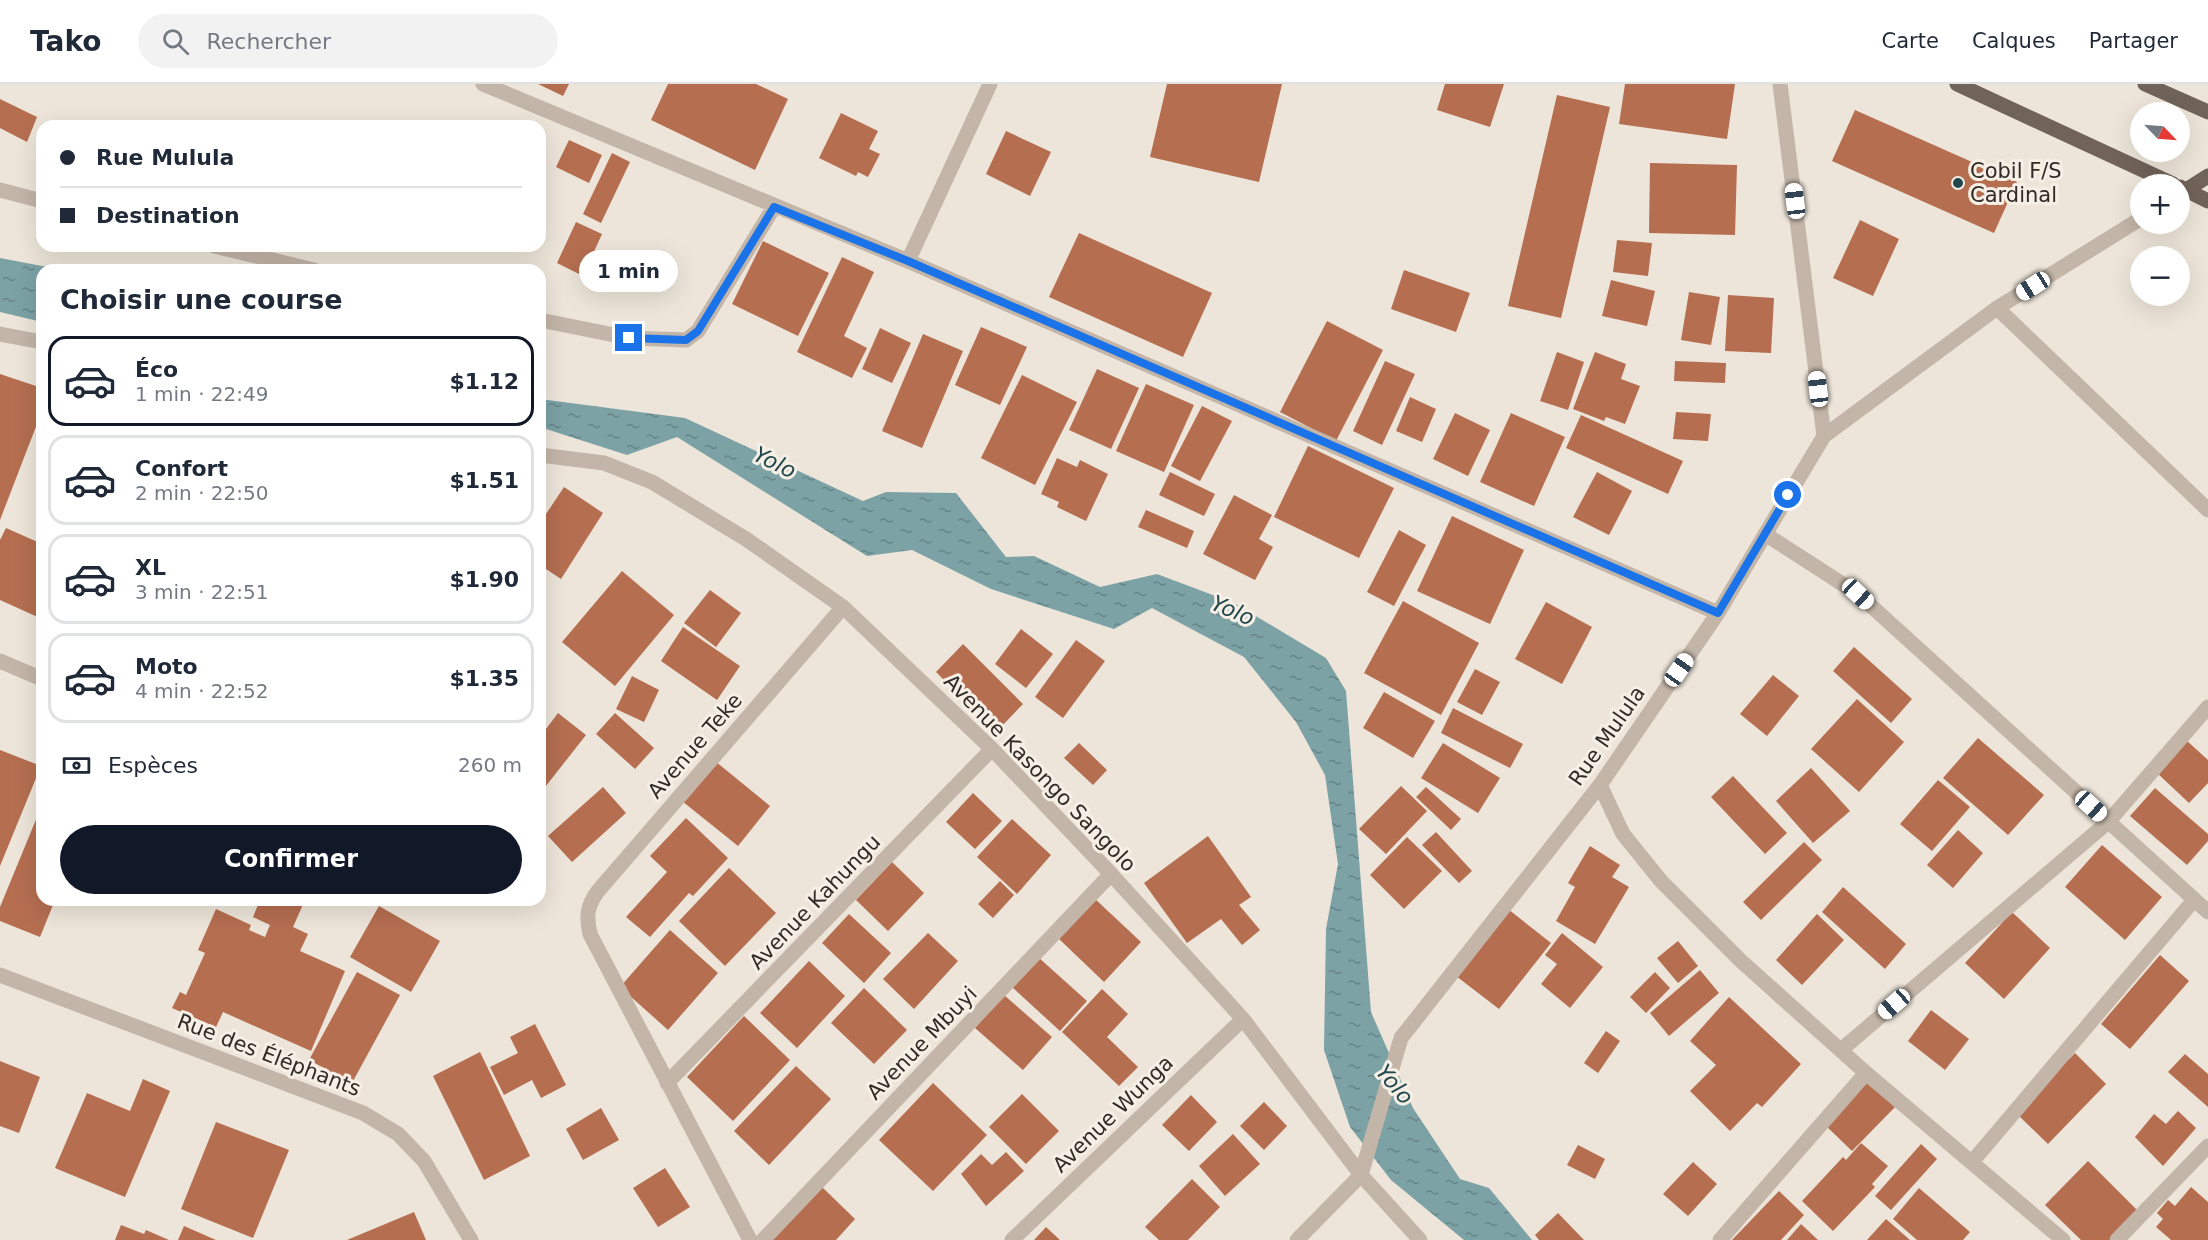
<!DOCTYPE html>
<html lang="fr">
<head>
<meta charset="utf-8">
<style>
	:root { --surface:#fff; --page:#f2f2f3; --text:#1f2937; --muted:#747a83; --line:#e0e1e3; --accent:#111827 }
	body { margin:0; font-family:"DejaVu Sans",sans-serif; background:var(--page); color:var(--text); height:100vh; display:flex; flex-direction:column; font-size:22px; white-space:nowrap }
	* { box-sizing:border-box; margin:0 }
	p { font-size:20px; color:var(--muted) }
	.icon { flex:none; width:33px; height:33px; fill:none; stroke:currentColor; stroke-width:2; stroke-linecap:round; stroke-linejoin:round }
	.map { position:relative; flex:1; overflow:hidden }
	.details { position:absolute; left:36px; top:180px; width:510px; height:642px; display:flex; flex-direction:column; background:var(--surface); border-radius:18px; box-shadow:0 6px 24px #0002 }
	.details>* { flex:none }
	.top-card { position:absolute; left:36px; top:36px; width:510px; height:132px; border-radius:18px; box-shadow:0 6px 24px #0002; display:grid; align-content:center; height:132px; padding:0 24px; background:var(--surface) }
	.needle { width:39px; rotate:115deg }
	.tools { position:absolute; left:2130px; top:18px; display:grid; gap:12px }
	.tools a { display:grid; place-items:center; width:60px; height:60px; border-radius:50%; background:var(--surface); box-shadow:0 6px 24px #0002; font-size:30px }
	.end { position:absolute; width:27px; height:27px; margin:-14px; border:8px solid #1a73e8; background:#fff; box-shadow:0 0 0 3px #fff }
	.from { border-radius:50% }
	.bubble { position:absolute; height:42px; border-radius:21px; background:var(--surface); box-shadow:0 6px 24px #0002; font-size:20px; font-weight:800; line-height:42px; text-align:center }
	.car { position:absolute; width:18px; height:36px; margin:-18px -9px; border-radius:8px; box-shadow:0 0 4px 2px #0007; background:linear-gradient(#fff 24%,#345 0 40%,#fff 0 76%,#345 0 86%,#fff 0) }
	.top-card b { display:flex; align-items:center; gap:21px; height:57px; font-size:22px }
	.top-card b+b { border-top:2px solid var(--line) }
	.top-card i { width:15px; height:15px; background:var(--text) }
	ul { padding:0; list-style:none }
	li { display:flex; align-items:center; gap:18px; height:90px; margin:0 12px 9px; padding:0 12px; border:3px solid var(--line); border-radius:18px }
	li div { flex:1 }
	li b { display:block; font-size:22px }
	li em { font-style:normal; font-weight:800 }
	li.active { border-color:var(--accent) }
	li>.icon { width:54px; height:54px; stroke-width:1.5 }
	h2 { padding:0 24px; font-size:27px; line-height:72px }
	.pay { display:flex; align-items:center; gap:15px; height:66px; padding:0 24px; font-size:22px }
	.pay p { margin-inline-start:auto }
	.action { display:flex; gap:12px; margin-top:auto; padding:12px 24px }
	.action a { flex:1; height:69px; border-radius:36px; background:var(--accent); color:#fff; font-size:24px; font-weight:800; line-height:69px; text-align:center }
	header { display:flex; align-items:center; gap:36px; box-sizing:border-box; height:84px; padding:0 30px; background:var(--surface); border-bottom:2px solid var(--line) }
	header strong { font-size:28px }
	nav { display:flex; gap:33px; margin-inline-start:auto; font-size:21px }
	.search { width:420px; height:54px; background:var(--page); display:flex; align-items:center; gap:15px; box-sizing:border-box; padding:0 21px; border-radius:33px; color:var(--muted); font-size:22px }
	.map>svg:first-child { display:block }
	.water { fill:url(#water-ripples) }
	.building { fill:#b56e50 }
	.lines { fill:none; stroke-linecap:round; stroke-linejoin:round }
	.minor { stroke:#c3b5a7; stroke-width:15 }
	.major { stroke:#716359; stroke-width:15 }
	.route { stroke:#1a73e8; stroke-width:8 }
	.poi-dot { fill:#22474c; stroke:#f5efe5; stroke-width:2 }
	.labels { text-anchor:middle; stroke-width:6; stroke-linejoin:round; paint-order:stroke }
	.poi-label { font-size:21px; fill:#312a26; stroke:#f5efe5; text-anchor:start }
	.street-label { font-size:21px; fill:#312a26; stroke:#f5efe5 }
	.water-label { font-size:22px; font-style:italic; fill:#22474c; stroke:#f5efe5 }
</style>
</head>
<body>
<header>
<strong>Tako</strong>
<div class="search"><svg class="icon" aria-label="search" viewBox="0 0 24 24"><circle cx="10" cy="10" r="6"/><path d="M15 15l6 6"/></svg>Rechercher</div>
<nav><a>Carte</a><a>Calques</a><a>Partager</a></nav>
</header>
<div class="map">
<svg width="2208" height="1156" viewBox="0 0 2208 1156">
	<defs>
		<pattern id="water-ripples" width="26" height="14" patternUnits="userSpaceOnUse" patternTransform="scale(1.5)"><rect width="26" height="14" fill="#7ca2a6"/><path d="M2 4q2-2 4 0t4 0M15 11q2-2 4 0t4 0" fill="none" stroke="#668487"/></pattern>
	</defs>
	<rect width="100%" height="100%" fill="#ede5d9"/>
	<path class="water" d="M0 174 63 186H42V238L0 228Z
		M540 315 685 334 863 417 886 408 956 409 1006 473 1034 472 1100 503 1157 490 1234 519 1326 574 1346 607 1371 928 1413 1024 1460 1095 1489 1104 1532 1156H1464L1391 1096 1350 1043 1324 966 1326 845 1338 780 1325 691 1296 638 1244 573 1152 524 1114 545 991 505 912 466 867 472 677 353 627 371 546 345 540 351Z"/>
	<path class="building" d="M538 0H569L563 12Z
		M668 0H756L788 15 755 86 651 36Z
		M1167 0H1282L1259 98 1150 73Z
		M1445 0H1504L1490 43 1437 26Z
		M1625 0H1735L1727 55 1619 40Z
		M1557 11 1610 23 1561 234 1508 222Z
		M0 15 37 33 27 58 0 44Z
		M1855 26 2017 98 1994 149 1832 77Z
		M841 29 878 47 869 65 880 70 868 93 858 88 856 92 819 74Z
		M1006 47 1051 68 1030 112 986 90Z
		M569 56 602 71 589 99 556 83Z
		M540 59 545 62 540 73Z
		M612 69 630 78 601 139 583 130Z
		M1650 79 1737 81 1735 151 1649 149Z
		M1860 136 1899 155 1873 212 1833 194Z
		M576 138 602 150 583 192 557 179Z
		M1079 149 1212 209 1183 273 1049 213Z
		M1617 156 1652 159 1648 192 1613 188Z
		M763 157 829 189 798 252 732 220Z
		M842 173 874 188 844 252 867 264 852 294 797 268Z
		M1404 186 1470 209 1456 248 1391 225Z
		M1611 196 1655 207 1647 242 1602 232Z
		M1689 208 1720 213 1711 261 1681 256Z
		M1728 211 1774 214 1771 269 1725 267Z
		M1327 237 1383 266 1336 357 1280 328Z
		M981 243 1027 263 1000 321 955 301Z
		M880 244 911 259 892 299 862 285Z
		M923 250 963 267 922 364 882 347Z
		M1557 268 1584 278 1568 326 1540 317Z
		M1595 268 1626 280 1621 295 1640 302 1625 340 1606 333 1604 337 1573 325Z
		M1385 277 1415 290 1382 361 1353 347Z
		M1675 277 1726 279 1725 299 1674 297Z
		M1097 285 1139 304 1111 365 1069 346Z
		M0 290 42 304V327L0 436Z
		M1022 291 1077 318 1035 401 981 374Z
		M1146 300 1194 321 1164 388 1116 367Z
		M1410 313 1436 325 1422 358 1396 347Z
		M1202 322 1232 337 1200 397 1171 382Z
		M1676 328 1711 330 1708 357 1673 355Z
		M1455 329 1490 346 1468 392 1433 375Z
		M1511 329 1565 353 1534 422 1480 398Z
		M1581 331 1683 377 1668 410 1566 364Z
		M1308 362 1394 404 1359 474 1274 433Z
		M1057 374 1077 383 1080 376 1108 390 1086 437 1057 423 1059 418 1041 410Z
		M1170 388 1215 410 1204 432 1159 411Z
		M1597 388 1632 407 1609 451 1573 433Z
		M564 403 603 429 561 495 540 481V439Z
		M1234 411 1272 431 1259 455 1273 463 1255 496 1203 470Z
		M1146 426 1194 447 1187 464 1138 443Z
		M1452 432 1524 466 1490 540 1417 507Z
		M6 444 42 460V535L0 516V456Z
		M1399 446 1426 461 1394 522 1367 508Z
		M622 487 674 531 615 602 562 558Z
		M710 506 741 529 716 563 684 539Z
		M1403 517 1479 559 1441 631 1364 589Z
		M1546 518 1592 543 1562 600 1515 575Z
		M683 543 740 582 717 616 661 577Z
		M1021 545 1053 570 1026 604 995 580Z
		M1076 556 1105 577 1063 634 1035 613Z
		M963 560 1023 620 996 648 936 588Z
		M1854 563 1912 615 1891 639 1833 587Z
		M1475 585 1500 598 1482 631 1457 618Z
		M1773 591 1799 612 1767 652 1740 630Z
		M632 592 659 606 644 638 616 625Z
		M1384 608 1435 637 1413 674 1363 644Z
		M1857 615 1904 658 1859 708 1811 665Z
		M1453 624 1523 660 1510 684 1441 649Z
		M558 629 586 651 542 707 540 705V653Z
		M615 629 654 664 635 685 596 650Z
		M1978 654 2044 711 2008 751 1943 694Z
		M2186 656 2208 676V699L2189 719 2156 688Z
		M1079 659 1107 686 1093 701 1064 674Z
		M1443 659 1500 694 1478 729 1421 694Z
		M0 666 41 682 0 782Z
		M715 677 770 722 738 762 682 717Z
		M1811 684 1850 727 1813 759 1776 717Z
		M1733 692 1787 749 1765 770 1711 713Z
		M1938 696 1970 723 1932 767 1900 740Z
		M1401 702 1427 727 1386 770 1359 745Z
		M603 703 626 729 572 778 548 752Z
		M1426 703 1461 735 1451 746 1416 713Z
		M2155 704 2208 750V757L2187 781 2130 732Z
		M973 709 1002 737 975 765 946 738Z
		M42 721V816H55L40 853 0 837V823Z
		M686 734 728 774 693 812 689 809 650 853 626 833 667 788 650 772Z
		M1012 735 1051 771 1017 810 977 773Z
		M1958 746 1983 769 1953 804 1927 781Z
		M1436 748 1472 787 1459 799 1422 761Z
		M1208 752 1251 813 1239 821 1260 846 1242 861 1221 835 1187 859 1144 799Z
		M1407 753 1442 787 1404 825 1370 791Z
		M1804 758 1822 776 1761 836 1743 818Z
		M2102 761 2162 813 2125 856 2065 803Z
		M1590 762 1620 781 1612 793 1629 803 1595 860 1556 837 1575 803 1568 799Z
		M892 778 924 809 888 847 856 816Z
		M729 784 776 829 725 882 679 837Z
		M1000 797 1014 811 993 834 978 820Z
		M1843 803 1906 860 1885 885 1822 828Z
		M1094 814 1141 858 1104 898 1057 853Z
		M260 816H305L293 843 308 850 300 867 345 887 311 967 223 928 216 943 172 924 180 908 186 911 205 869 198 866 216 825 251 841 249 846 265 853 270 841 253 833Z
		M379 822 440 857 411 908 350 873Z
		M1508 825 1551 859 1499 925 1456 892Z
		M2012 828 2050 864 2004 915 1965 879Z
		M849 830 891 869 864 899 822 859Z
		M1817 830 1844 856 1802 901 1776 876Z
		M670 846 718 889 668 946 620 903Z
		M928 849 958 877 914 925 883 895Z
		M1562 849 1603 883 1570 924 1541 900 1557 880 1545 871Z
		M1678 857 1698 882 1678 899 1657 874Z
		M2160 871 2189 897 2130 965 2101 940Z
		M1038 873 1087 917 1060 947 1012 903Z
		M809 877 845 912 797 964 760 929Z
		M1700 886 1719 909 1669 952 1650 929Z
		M357 888 400 911 352 999 309 976Z
		M1655 888 1670 904 1646 929 1630 913Z
		M864 904 907 946 874 980 831 939Z
		M1102 905 1128 930 1107 953 1138 983 1119 1002 1062 948Z
		M1004 911 1052 953 1023 986 975 944Z
		M1729 913 1801 980 1762 1023 1757 1019 1730 1047 1690 1007 1716 981 1690 957Z
		M1931 926 1969 955 1945 986 1908 957Z
		M744 932 790 976 733 1037 687 993Z
		M535 940 566 1001 541 1014 532 996 504 1011 490 983 518 969 510 953Z
		M1606 947 1620 957 1598 989 1584 979Z
		M480 968 530 1072 484 1096 433 992Z
		M2075 969 2106 1000 2048 1060 2016 1029Z
		M2185 970 2208 990V1023L2168 988Z
		M0 977 40 993 19 1049 0 1042Z
		M796 982 831 1015 769 1081 734 1047Z
		M1868 994 1895 1023 1852 1067 1823 1039Z
		M143 995 170 1007 125 1113 55 1084 87 1009 130 1027Z
		M933 999 987 1051 933 1107 879 1056Z
		M1022 1010 1059 1047 1026 1080 989 1043Z
		M1191 1011 1217 1038 1189 1067 1162 1041Z
		M1264 1018 1287 1042 1264 1066 1240 1042Z
		M601 1024 619 1056 583 1076 566 1045Z
		M2178 1027 2196 1044 2163 1082 2135 1053 2154 1030 2166 1040Z
		M216 1038 289 1066 253 1154 181 1125Z
		M1233 1050 1260 1080 1225 1112 1199 1082Z
		M1861 1059 1888 1082 1872 1100 1875 1103 1833 1147 1802 1117 1843 1073 1846 1076Z
		M1921 1060 1937 1075 1891 1126 1875 1112Z
		M1578 1061 1605 1075 1595 1095 1567 1081Z
		M1006 1068 1024 1087 986 1122 961 1090 981 1070 992 1081Z
		M2088 1077 2138 1127 2110 1156H2081L2045 1121Z
		M1693 1078 1717 1100 1688 1132 1663 1110Z
		M665 1084 690 1123 658 1143 633 1104Z
		M1192 1095 1220 1123 1188 1156H1159L1145 1143Z
		M822 1103 855 1135 836 1156H772Z
		M2191 1103 2208 1118V1156H2171L2156 1143 2163 1135 2157 1129 2168 1116 2175 1122Z
		M1919 1104 1970 1148 1963 1156H1917L1893 1135Z
		M1779 1107 1804 1131 1781 1156H1732Z
		M414 1128 426 1156H347Z
		M1558 1129 1584 1156H1539L1535 1151Z
		M1886 1135 1910 1156H1867Z
		M1801 1140 1818 1156H1787Z
		M121 1141 144 1150 146 1146 169 1156H115Z
		M184 1142 216 1156H178Z
		M1046 1143 1060 1156H1034Z"/>
	<g class="lines">
		<path class="minor" d="M483 0 908 177 1718 529
			M0 106 42 117
			M214 162 314 186
			M908 177 990 0
			M1997 224 2208 426
			M540 236 629 254 686 256 698 247 774 123
			M0 250 42 258
			M1824 352 1997 224 2140 135
			M540 371 604 379 652 398 746 455 843 523 992 665 1111 790 1243 935 1361 1091 1420 1156
			M1765 450 1858 510 2208 828
			M0 577 42 595
			M1600 701 1623 750 1661 797 1741 877 1866 989 2063 1156
			M0 891 363 1029 398 1050 424 1077 471 1156
			M1841 966 2108 738 2208 623
			M667 999 992 665
			M1972 1078 2194 816
			M750 1156 590 850C586 832 587 822 598 807L843 523
			M763 1156 1111 790
			M1012 1156 1243 935
			M1297 1156 1361 1091 1401 954 1600 701 1718 529 1824 352 1780 0
			M1720 1156 1866 989
			M2117 1156 2208 1062"/>
		<path class="major" d="M1957 0 2173 100
			M2145 0 2208 28
			M2180 103 2208 117
			M2186 106 2208 92"/>
	</g>
	<g class="lines">
		<path class="route" d="M629 254 686 256 698 247 774 123 908 177 1718 529 1788 411"/>
	</g>
	<circle class="poi-dot" cx="1958" cy="99" r="6"/>
	<g class="labels">
		<g class="poi-label">
			<text x="1970" y="94">Cobil F/S<tspan x="1970" dy="24">Cardinal</tspan></text>
		</g>
		<g class="street-label">
			<text transform="translate(1607 652) rotate(-55)" y="7">Rue Mulula</text>
			<text transform="translate(695 662) rotate(-49)" y="7">Avenue Teke</text>
			<text transform="translate(1040 689) rotate(46)" y="7">Avenue Kasongo Sangolo</text>
			<text transform="translate(815 818) rotate(-46)" y="7">Avenue Kahungu</text>
			<text transform="translate(922 959) rotate(-46)" y="7">Avenue Mbuyi</text>
			<text transform="translate(269 971) rotate(21)" y="7">Rue des Éléphants</text>
			<text transform="translate(1113 1030) rotate(-44)" y="7">Avenue Wunga</text>
		</g>
		<g class="water-label">
			<text transform="translate(775 378) rotate(26)" y="8">Yolo</text>
			<text transform="translate(1233 526) rotate(23)" y="8">Yolo</text>
			<text transform="translate(1395 1000) rotate(50)" y="8">Yolo</text>
		</g>
	</g>
</svg>
<div class="tools">
<a><svg class="needle" viewBox="-14 -14 28 28"><path d="M0-13l5 13h-10z" fill="#e53935"/><path d="M0 13l5-13h-10z" fill="#747a83"/></svg></a>
<a>+</a>
<a>−</a>
</div>
<i class="end from" style="left:1788px;top:411px"></i>
<i class="end" style="left:629px;top:254px"></i>
<div class="bubble" style="left:579px;top:166px;width:99px">1 min</div>
<i class="car" style="left:1795px;top:117px;rotate:353deg"></i>
<i class="car" style="left:2033px;top:202px;rotate:238deg"></i>
<i class="car" style="left:1818px;top:305px;rotate:353deg"></i>
<i class="car" style="left:1858px;top:510px;rotate:133deg"></i>
<i class="car" style="left:1679px;top:586px;rotate:35deg"></i>
<i class="car" style="left:2091px;top:722px;rotate:132deg"></i>
<i class="car" style="left:1894px;top:920px;rotate:229deg"></i>
<div class="top-card">
<b><i class="from"></i>Rue Mulula</b>
<b><i></i>Destination</b>
</div>
<section class="details">
<h2>Choisir une course</h2>
<ul>
<li class="active"><svg class="icon" aria-label="car" viewBox="0 0 24 24"><path d="M5 17H2v-5l4-1 3-4h7l3 4 3 1v5h-3M9 17h6M6 11h13"/><circle cx="7" cy="17" r="2"/><circle cx="17" cy="17" r="2"/></svg><div><b>Éco</b><p>1 min · 22:49</p></div><em>$1.12</em></li>
<li><svg class="icon" aria-label="car" viewBox="0 0 24 24"><path d="M5 17H2v-5l4-1 3-4h7l3 4 3 1v5h-3M9 17h6M6 11h13"/><circle cx="7" cy="17" r="2"/><circle cx="17" cy="17" r="2"/></svg><div><b>Confort</b><p>2 min · 22:50</p></div><em>$1.51</em></li>
<li><svg class="icon" aria-label="car" viewBox="0 0 24 24"><path d="M5 17H2v-5l4-1 3-4h7l3 4 3 1v5h-3M9 17h6M6 11h13"/><circle cx="7" cy="17" r="2"/><circle cx="17" cy="17" r="2"/></svg><div><b>XL</b><p>3 min · 22:51</p></div><em>$1.90</em></li>
<li><svg class="icon" aria-label="car" viewBox="0 0 24 24"><path d="M5 17H2v-5l4-1 3-4h7l3 4 3 1v5h-3M9 17h6M6 11h13"/><circle cx="7" cy="17" r="2"/><circle cx="17" cy="17" r="2"/></svg><div><b>Moto</b><p>4 min · 22:52</p></div><em>$1.35</em></li>
</ul>
<div class="pay"><svg class="icon" aria-label="cash" viewBox="0 0 24 24"><path d="M3 7h18v10H3z"/><circle cx="12" cy="12" r="2"/></svg>Espèces<p>260 m</p></div>
<div class="action"><a>Confirmer</a></div>
</section>
</div>
</body>
</html>
